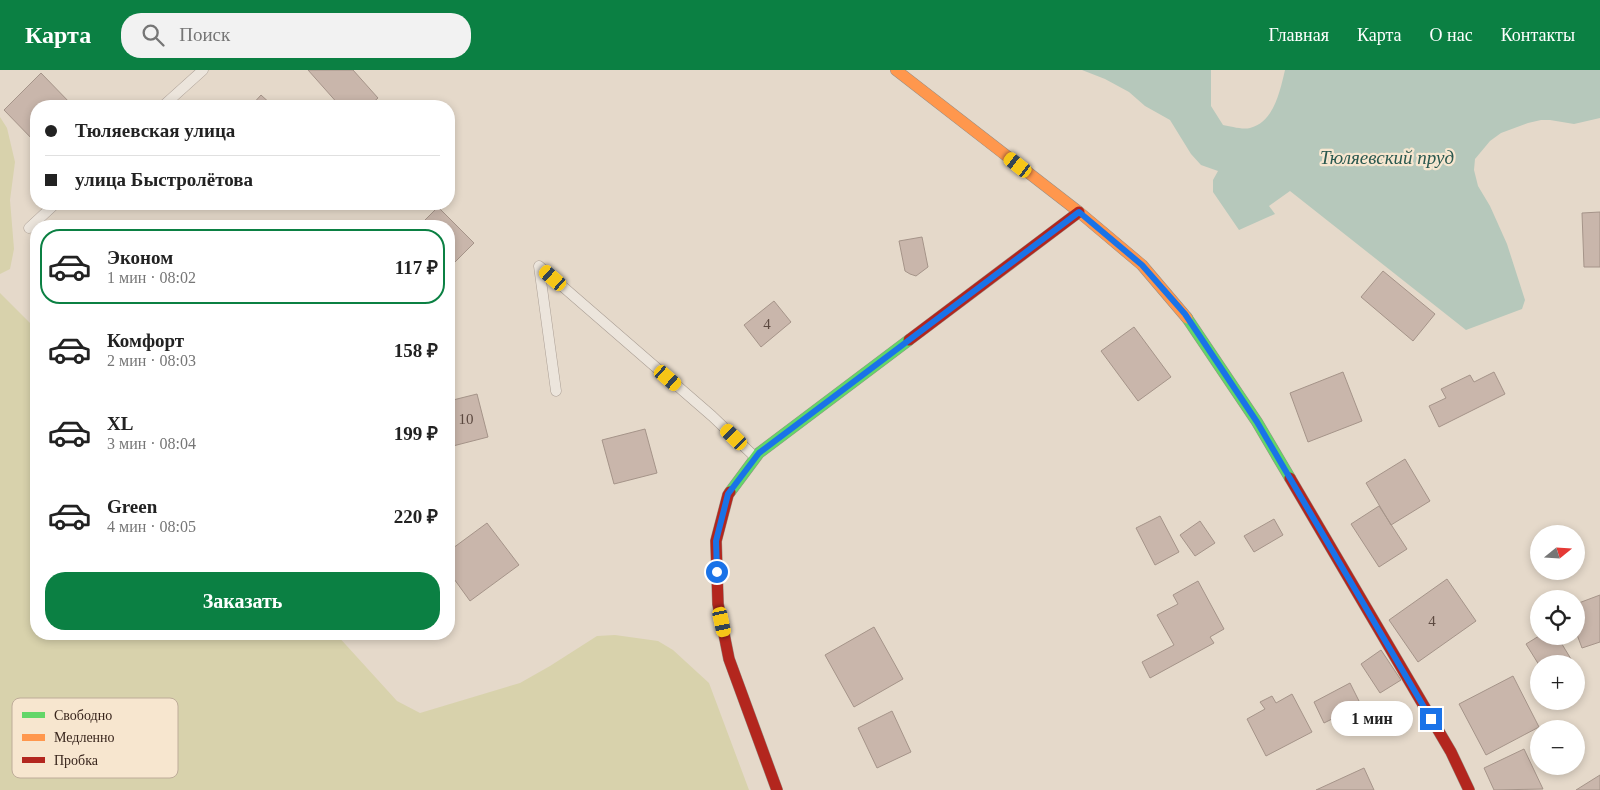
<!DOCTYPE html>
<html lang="ru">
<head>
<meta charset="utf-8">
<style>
	:root { --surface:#fff; --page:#f2f2f2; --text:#222; --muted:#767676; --line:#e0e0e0; --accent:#0b8043 }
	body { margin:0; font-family:"Times New Roman",serif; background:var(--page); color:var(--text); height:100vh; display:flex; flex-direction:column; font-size:19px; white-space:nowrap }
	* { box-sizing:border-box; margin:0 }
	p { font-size:16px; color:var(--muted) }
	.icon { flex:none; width:28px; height:28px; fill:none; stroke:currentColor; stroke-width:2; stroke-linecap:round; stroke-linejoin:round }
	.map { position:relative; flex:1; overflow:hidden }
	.details { position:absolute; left:30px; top:150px; width:425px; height:420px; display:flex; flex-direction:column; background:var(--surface); border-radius:20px; box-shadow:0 2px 8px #0003 }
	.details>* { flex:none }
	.guide { position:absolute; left:30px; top:30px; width:425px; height:110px; border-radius:20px; box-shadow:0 2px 8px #0003; display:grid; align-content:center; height:110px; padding:0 15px; background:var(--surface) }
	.needle { width:32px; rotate:72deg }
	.fabs { position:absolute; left:1530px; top:455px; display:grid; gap:10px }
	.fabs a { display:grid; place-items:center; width:55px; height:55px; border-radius:50%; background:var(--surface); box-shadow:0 2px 8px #0003; font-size:25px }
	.end { position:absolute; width:22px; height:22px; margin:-11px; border:6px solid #1a73e8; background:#fff; box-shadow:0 0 0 2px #fff }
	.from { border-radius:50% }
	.bubble { position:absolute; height:35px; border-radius:18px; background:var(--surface); box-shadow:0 2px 8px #0003; font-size:16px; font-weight:600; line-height:35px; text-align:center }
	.car { position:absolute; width:15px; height:30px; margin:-15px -8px; border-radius:6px; box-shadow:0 0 4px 1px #0007; background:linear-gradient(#f5c518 24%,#345 0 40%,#f5c518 0 76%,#345 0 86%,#f5c518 0) }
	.guide b { display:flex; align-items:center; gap:18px; height:48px; font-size:19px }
	.guide b+b { border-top:1px solid var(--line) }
	.guide i { width:12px; height:12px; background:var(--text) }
	ul { padding:9px 0 0; list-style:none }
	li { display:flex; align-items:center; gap:15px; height:75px; margin:0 10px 8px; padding:0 5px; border:2px solid transparent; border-radius:20px }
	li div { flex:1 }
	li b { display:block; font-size:19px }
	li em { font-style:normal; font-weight:600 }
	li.active { border-color:var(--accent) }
	li>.icon { width:45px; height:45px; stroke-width:1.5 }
	.cta { display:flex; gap:10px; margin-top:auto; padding:10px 15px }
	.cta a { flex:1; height:58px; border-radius:20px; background:var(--accent); color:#fff; font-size:20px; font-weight:600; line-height:58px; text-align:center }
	header { display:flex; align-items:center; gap:30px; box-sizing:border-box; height:70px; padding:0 25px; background:var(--accent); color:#fff }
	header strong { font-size:24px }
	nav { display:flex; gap:28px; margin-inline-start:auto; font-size:18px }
	.search { width:350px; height:45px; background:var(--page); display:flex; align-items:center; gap:12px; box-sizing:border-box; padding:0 18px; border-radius:20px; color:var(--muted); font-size:19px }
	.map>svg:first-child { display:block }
	.green { fill:#d8d2ac }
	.water { fill:#b6c8bb }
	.building { fill:#c9b6ab; stroke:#a59489 }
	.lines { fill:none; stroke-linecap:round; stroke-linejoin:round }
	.lane-casing { stroke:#aa9e94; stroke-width:11 }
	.fast-casing { stroke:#998e84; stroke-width:12 }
	.slow-casing { stroke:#998e84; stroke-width:12 }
	.jam-casing { stroke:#998e84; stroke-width:12 }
	.lane { stroke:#ece5dc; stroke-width:10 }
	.fast { stroke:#63d668; stroke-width:11 }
	.slow { stroke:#ff974d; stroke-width:11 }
	.jam { stroke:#b3261e; stroke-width:11 }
	.route { stroke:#1a73e8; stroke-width:6 }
	.labels { text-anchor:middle; stroke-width:4.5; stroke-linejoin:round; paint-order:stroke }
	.number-label { font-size:15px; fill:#5c4940 }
	.water-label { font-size:19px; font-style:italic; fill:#2a584f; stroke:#f7e6cf }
	.key { fill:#f7e6cf; stroke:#beac99; stroke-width:1 }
	.key-label { font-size:14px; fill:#38251c }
</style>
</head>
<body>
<header>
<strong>Карта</strong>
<div class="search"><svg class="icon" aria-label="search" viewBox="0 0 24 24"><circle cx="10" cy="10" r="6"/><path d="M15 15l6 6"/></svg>Поиск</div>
<nav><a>Главная</a><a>Карта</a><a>О нас</a><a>Контакты</a></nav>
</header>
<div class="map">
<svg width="1600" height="720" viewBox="0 0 1600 720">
	<rect width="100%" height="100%" fill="#e5d9ca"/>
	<path class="green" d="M0 47 7 58 15 92 10 130 14 179 10 199 0 204Z
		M0 223 36 259V564H336L397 631 420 643 520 613 550 596 597 566 615 565 658 571 673 580 709 613 749 720H0Z"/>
	<path class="water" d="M1082 0H1211V36L1223 55C1230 56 1242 60 1250 58 1274 52 1280 21 1285 0H1600V48L1574 54 1550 50H1541L1528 53 1501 63 1490 71 1475 89 1474 100 1478 116 1490 136 1507 174 1525 230 1522 239 1466 260 1290 121 1269 136 1275 144 1239 160 1213 122V110L1218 101 1201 95 1191 84 1170 50 1145 36 1129 22 1105 9Z"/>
	<path class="building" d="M308 0H353L378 28 369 36H340Z
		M41 3 73 36H36V73L4 40Z
		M261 25 273 36H251Z
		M438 137 474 173 449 198V156H419Z
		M1600 142V197H1584L1582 143Z
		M922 167 928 197 916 206 910 204 905 201 899 171Z
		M1383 201 1435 244 1413 271 1361 227Z
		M774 231 791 252 761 277 744 255Z
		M1134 257 1171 307 1138 331 1101 281Z
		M1343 302 1362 351 1308 372 1290 323Z
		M1494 302 1505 324 1439 357 1429 336 1446 328 1441 319 1470 305 1474 312Z
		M477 324 488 367 449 377V331Z
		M645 359 657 403 614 414 602 370Z
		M1405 389 1430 431 1391 455 1366 413Z
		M1379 436 1407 479 1379 497 1351 454Z
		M1160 446 1179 482 1155 495 1136 458Z
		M1274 449 1283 465 1254 482 1244 466Z
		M1200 451 1215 473 1195 486 1180 465Z
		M487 453 519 495 470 531 449 502V481Z
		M1447 509 1476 551 1418 592 1389 550Z
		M1198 511 1224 559 1210 567 1214 573 1150 608 1142 592 1174 575 1157 545 1178 534 1173 525Z
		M1600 525V572L1582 578 1576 562V534Z
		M874 557 903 609 854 637 825 585Z
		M1539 566H1557L1571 589 1563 594 1539 595 1526 574Z
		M1381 580 1401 610 1380 623 1361 594Z
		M1513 606 1539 657 1486 685 1459 634Z
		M1350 613 1366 645 1349 654 1344 643 1324 653 1314 632Z
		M1292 624 1312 662 1266 686 1247 649 1265 639 1260 632 1272 626 1276 633Z
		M892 641 911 682 877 698 858 658Z
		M1524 679 1543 719 1494 720 1484 698Z
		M1364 698 1374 720H1316Z
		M1600 705V720H1576Z"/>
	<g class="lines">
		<g class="lane-casing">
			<path id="lane" d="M163 36 203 0
				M29 158 55 134
				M556 321 539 196 712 346 755 387"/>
		</g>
		<g class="fast-casing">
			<path id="fast" d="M1187 248 1257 352 1290 408
				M730 422 759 383 909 270"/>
		</g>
		<g class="slow-casing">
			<path id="slow" d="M896 0 1079 142 1142 195 1187 248"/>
		</g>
		<g class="jam-casing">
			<path id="jam" d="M909 270 1079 142
				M1290 408 1451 682 1469 720
				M730 422 728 425 716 471 718 534 729 589 777 720"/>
		</g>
		<use href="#lane" class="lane"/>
		<use href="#fast" class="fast"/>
		<use href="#slow" class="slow"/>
		<use href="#jam" class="jam"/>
	</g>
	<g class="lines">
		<path class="route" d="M717 502 716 471 728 424 759 383 1079 142 1142 195 1185 244 1257 352 1431 649"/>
	</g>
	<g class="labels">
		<g class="number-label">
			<text x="767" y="259">4</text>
			<text x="466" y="354">10</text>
			<text x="1432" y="556">4</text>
		</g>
		<g class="water-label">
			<text x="1387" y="94">Тюляевский пруд</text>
		</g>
	</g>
	<rect x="12" y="628" width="166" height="80" rx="8" class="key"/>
	<rect x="22" y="642" width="23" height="6" fill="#63d668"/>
	<rect x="22" y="664" width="23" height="7" fill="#ff974d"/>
	<rect x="22" y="687" width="23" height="6" fill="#b3261e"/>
	<g class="key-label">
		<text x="54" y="650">Свободно</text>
		<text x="54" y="672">Медленно</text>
		<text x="54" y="695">Пробка</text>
	</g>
</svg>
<div class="fabs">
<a><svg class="needle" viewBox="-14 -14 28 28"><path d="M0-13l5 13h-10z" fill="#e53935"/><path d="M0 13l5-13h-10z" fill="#767676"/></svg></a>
<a><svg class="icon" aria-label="locate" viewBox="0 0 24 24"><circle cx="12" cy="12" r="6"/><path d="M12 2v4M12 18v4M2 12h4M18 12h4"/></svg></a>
<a>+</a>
<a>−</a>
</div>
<i class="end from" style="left:717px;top:502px"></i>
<i class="end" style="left:1431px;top:649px"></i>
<div class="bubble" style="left:1331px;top:631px;width:82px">1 мин</div>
<i class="car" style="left:1018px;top:95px;rotate:308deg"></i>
<i class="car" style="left:553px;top:208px;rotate:311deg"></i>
<i class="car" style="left:668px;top:308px;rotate:131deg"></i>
<i class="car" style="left:734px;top:367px;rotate:314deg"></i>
<i class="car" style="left:722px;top:552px;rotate:168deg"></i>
<div class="guide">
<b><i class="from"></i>Тюляевская улица</b>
<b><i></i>улица Быстролётова</b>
</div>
<section class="details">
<ul>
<li class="active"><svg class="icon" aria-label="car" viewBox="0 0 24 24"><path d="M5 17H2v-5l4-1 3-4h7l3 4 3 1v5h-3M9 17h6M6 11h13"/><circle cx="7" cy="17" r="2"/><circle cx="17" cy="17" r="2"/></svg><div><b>Эконом</b><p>1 мин · 08:02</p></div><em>117 ₽</em></li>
<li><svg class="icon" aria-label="car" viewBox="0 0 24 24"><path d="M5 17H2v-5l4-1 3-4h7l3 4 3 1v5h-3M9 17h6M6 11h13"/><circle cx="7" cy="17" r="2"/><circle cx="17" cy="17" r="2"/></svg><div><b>Комфорт</b><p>2 мин · 08:03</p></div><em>158 ₽</em></li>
<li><svg class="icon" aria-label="car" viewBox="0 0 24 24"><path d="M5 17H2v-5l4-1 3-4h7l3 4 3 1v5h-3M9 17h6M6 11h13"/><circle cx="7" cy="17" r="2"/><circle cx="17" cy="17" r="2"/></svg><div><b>XL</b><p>3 мин · 08:04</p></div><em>199 ₽</em></li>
<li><svg class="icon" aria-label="car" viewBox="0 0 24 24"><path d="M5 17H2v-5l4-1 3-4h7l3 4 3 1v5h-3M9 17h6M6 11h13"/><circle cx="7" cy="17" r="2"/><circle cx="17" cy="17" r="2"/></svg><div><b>Green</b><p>4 мин · 08:05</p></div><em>220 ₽</em></li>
</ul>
<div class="cta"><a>Заказать</a></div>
</section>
</div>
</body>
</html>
